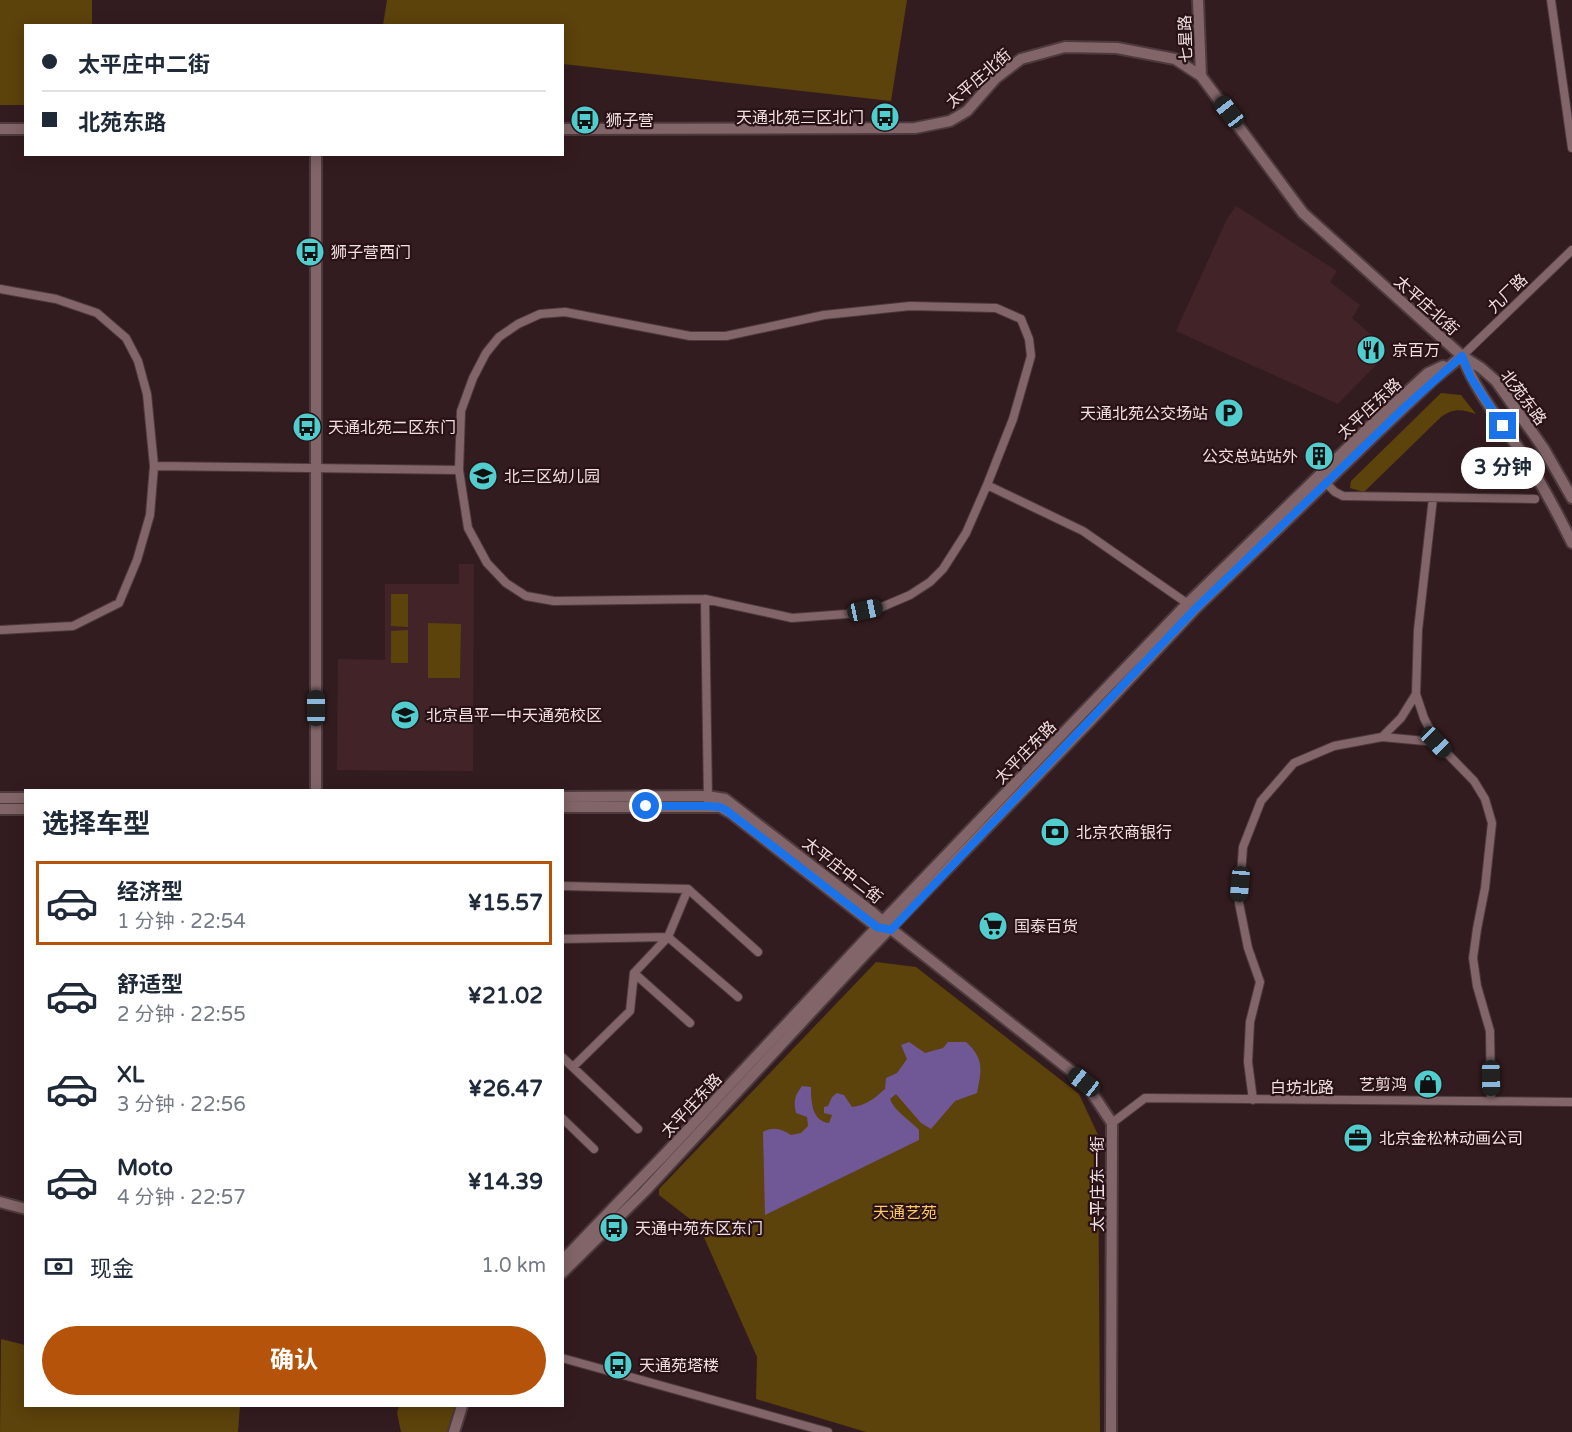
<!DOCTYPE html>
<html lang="zh">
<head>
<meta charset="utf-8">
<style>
	:root { --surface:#fff; --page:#f2f2f3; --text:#1f2937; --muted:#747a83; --line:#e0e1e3; --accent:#b45309 }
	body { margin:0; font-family:"Varela Round","Noto Sans SC",sans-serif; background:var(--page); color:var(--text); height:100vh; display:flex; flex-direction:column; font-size:22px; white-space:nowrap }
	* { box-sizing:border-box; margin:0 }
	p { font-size:20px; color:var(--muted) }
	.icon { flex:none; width:33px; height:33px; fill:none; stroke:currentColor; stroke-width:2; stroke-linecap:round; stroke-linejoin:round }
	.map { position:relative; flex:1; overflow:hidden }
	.side { position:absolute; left:24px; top:789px; width:540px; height:618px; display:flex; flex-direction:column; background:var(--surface); border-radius:0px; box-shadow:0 3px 15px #0003 }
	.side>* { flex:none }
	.banner { position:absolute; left:24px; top:24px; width:540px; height:132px; border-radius:0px; box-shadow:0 3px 15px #0003; display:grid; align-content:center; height:132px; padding:0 18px; background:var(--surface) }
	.end { position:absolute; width:27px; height:27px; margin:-14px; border:8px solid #1a73e8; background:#fff; box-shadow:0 0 0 3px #fff }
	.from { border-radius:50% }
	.bubble { position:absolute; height:42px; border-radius:21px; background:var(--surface); box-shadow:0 3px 15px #0003; font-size:20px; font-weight:700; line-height:42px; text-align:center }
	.car { position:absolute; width:18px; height:36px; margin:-18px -9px; border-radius:8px; box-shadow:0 0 4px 2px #0007; background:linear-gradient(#222 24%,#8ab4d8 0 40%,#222 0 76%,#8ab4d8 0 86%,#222 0) }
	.banner b { display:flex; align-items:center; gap:21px; height:57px; font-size:22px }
	.banner b+b { border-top:2px solid var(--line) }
	.banner i { width:15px; height:15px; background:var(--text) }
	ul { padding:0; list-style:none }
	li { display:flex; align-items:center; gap:18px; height:84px; margin:0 12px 9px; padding:0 6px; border:3px solid transparent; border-radius:0px }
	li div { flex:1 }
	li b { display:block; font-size:22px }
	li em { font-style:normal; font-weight:700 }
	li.selected { border-color:var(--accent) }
	li>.icon { width:54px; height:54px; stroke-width:1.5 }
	h2 { padding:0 18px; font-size:27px; line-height:72px }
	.pay { display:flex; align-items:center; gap:15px; height:66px; padding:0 18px; font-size:22px }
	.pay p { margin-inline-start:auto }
	.cta { display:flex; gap:12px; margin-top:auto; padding:12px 18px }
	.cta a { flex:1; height:69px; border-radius:36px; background:var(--accent); color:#fff; font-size:24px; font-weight:700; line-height:69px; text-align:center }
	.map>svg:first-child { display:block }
	.built { fill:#422428 }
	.green { fill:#5c420b }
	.water { fill:#705897 }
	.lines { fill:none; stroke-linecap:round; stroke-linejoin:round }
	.street-casing { stroke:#4d3a3d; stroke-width:10 }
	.secondary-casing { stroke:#4d3a3d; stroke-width:14 }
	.street { stroke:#826569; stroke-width:8 }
	.secondary { stroke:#826569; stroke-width:10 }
	.route { stroke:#1a73e8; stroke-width:8 }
	.labels { text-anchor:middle; stroke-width:4.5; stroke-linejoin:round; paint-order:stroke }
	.street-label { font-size:16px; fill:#f0dfe1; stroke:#291216 }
	.poi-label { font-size:16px; fill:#f0dfe1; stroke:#291216; text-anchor:start }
	.park-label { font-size:16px; fill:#fec866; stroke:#291216 }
</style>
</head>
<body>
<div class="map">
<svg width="1572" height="1432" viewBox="0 0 1572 1432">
	<rect width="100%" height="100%" fill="#331c1f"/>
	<path class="built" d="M1236 206 1337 271 1330 282 1360 305 1352 318 1379 342V362L1338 404 1176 331 1227 219Z
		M459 564H474L473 771 337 770 338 659 385 660V584H459Z"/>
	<path class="green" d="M0 0H92V25L26 26 25 105H0Z
		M387 0H907L891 101 563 64 562 26 383 25Z
		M1441 393 1461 395 1476 414C1461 409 1454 408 1441 417L1364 492 1350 488 1351 481Z
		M391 594H408V627L391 626Z
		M428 623 461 624 460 678H428Z
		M408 630V663H391V631Z
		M876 962 916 967 1079 1094 1098 1135 1100 1432H866L756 1399 757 1357 699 1226 659 1195V1189Z
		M1 1339 25 1345 26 1406H240L238 1432H0Z
		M399 1406H455L447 1432H401L397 1413Z"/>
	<path class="water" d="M909 1042 925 1053 943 1048 948 1042H966C984 1058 982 1070 977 1093L955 1101 931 1129 921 1123 896 1094 890 1099C894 1111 910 1120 919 1130V1140L765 1215 763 1132C773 1126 782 1129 791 1135L801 1133 808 1126 807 1117 796 1113C793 1100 795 1096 802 1086L811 1087C811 1102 812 1121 829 1123L832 1115 824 1113V1107L828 1106 832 1097 837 1093 844 1095 852 1107C865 1106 875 1098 885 1089L886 1078 897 1073 907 1059 901 1045Z"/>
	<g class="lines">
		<g class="street-casing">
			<path id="street" d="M1551 0 1572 148
				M0 289 56 299 97 313 126 338 138 361 147 394 154 466 150 515 137 560 119 603 73 626 0 630
				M910 306 996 308 1021 319 1029 339 1031 356 1013 419 987 485 966 533 943 569 930 582 910 595 882 607 847 614 792 618 705 599 554 601 526 596 506 583 487 563 468 528 459 470 461 411 473 378 486 353 499 337 518 324 540 314 565 312 690 336H726L824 315Z
				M1462 356 1572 250
				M154 466 459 470
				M1322 479 1335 492 1343 496 1535 499
				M987 485 1083 531 1191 606
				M1433 498 1418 630 1416 694 1424 718 1436 742 1474 781 1485 799 1492 823 1485 888 1477 929 1473 958 1477 986 1490 1031 1491 1101
				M705 599 708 801
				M1382 737 1401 718 1416 694
				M562 886 688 889 758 952
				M688 889 668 937 634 973 690 1023
				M562 939 668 937 738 997
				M562 1057 638 1129
				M573 1067 630 1011 634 973
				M1253 1100 1248 1062 1250 1022 1260 982 1248 948 1239 903 1243 847 1261 801 1294 763 1334 746 1382 737 1436 742
				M562 1118 594 1149
				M1112 1123 1145 1098 1572 1102
				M562 1358 828 1432"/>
		</g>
		<g class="secondary-casing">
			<path id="secondary" d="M1198 0 1201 76
				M0 129H26
				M562 129 915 128 950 121 967 111 996 78 1021 59 1065 47 1117 48 1175 59 1201 76 1303 213 1462 356 1481 368 1496 381 1544 449 1572 498
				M316 154V790
				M1462 356C1477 394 1503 424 1525 458 1543 486 1558 514 1572 543
				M562 797 707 796 725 799 872 912 891 929 1084 1081 1112 1123 1111 1432
				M0 798H26
				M562 807H720L732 814 877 927 884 929
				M0 809H26
				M0 1202 26 1209
				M562 1261 665 1154 863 942 1187 604 1370 426 1428 373 1443 366
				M562 1273 645 1191 867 952 1092 719 1195 609 1377 433 1434 379 1462 356
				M454 1432 462 1406"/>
		</g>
		<use href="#street" class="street"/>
		<use href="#secondary" class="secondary"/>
	</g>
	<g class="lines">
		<path class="route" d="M646 806H708L720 807 726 810 877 927 891 930 1195 609 1406 406 1462 356 1471 378 1503 426"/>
	</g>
	<defs>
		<g id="bus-disc" transform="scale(1.5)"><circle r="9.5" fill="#52cdce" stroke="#291216"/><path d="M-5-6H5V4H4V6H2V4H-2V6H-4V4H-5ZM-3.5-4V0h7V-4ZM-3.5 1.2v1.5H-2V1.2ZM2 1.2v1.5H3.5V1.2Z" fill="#111"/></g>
		<g id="restaurant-disc" transform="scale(1.5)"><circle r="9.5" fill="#52cdce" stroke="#291216"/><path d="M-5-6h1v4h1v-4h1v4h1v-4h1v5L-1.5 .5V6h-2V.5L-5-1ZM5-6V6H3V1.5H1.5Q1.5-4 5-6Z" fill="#111"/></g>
		<g id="parking-disc" transform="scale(1.5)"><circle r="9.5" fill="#52cdce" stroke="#291216"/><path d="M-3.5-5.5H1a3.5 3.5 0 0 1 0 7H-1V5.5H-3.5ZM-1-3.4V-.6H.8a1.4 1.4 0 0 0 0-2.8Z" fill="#111"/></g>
		<g id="building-disc" transform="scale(1.5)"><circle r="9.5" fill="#52cdce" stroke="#291216"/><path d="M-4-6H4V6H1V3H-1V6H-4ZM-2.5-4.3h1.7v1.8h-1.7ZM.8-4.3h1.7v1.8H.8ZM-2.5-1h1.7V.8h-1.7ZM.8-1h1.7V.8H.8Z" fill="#111"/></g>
		<g id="school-disc" transform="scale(1.5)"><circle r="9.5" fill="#52cdce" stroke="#291216"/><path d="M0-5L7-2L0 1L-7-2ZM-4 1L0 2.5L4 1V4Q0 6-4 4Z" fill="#111"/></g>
		<g id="bank-disc" transform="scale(1.5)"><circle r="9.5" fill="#52cdce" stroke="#291216"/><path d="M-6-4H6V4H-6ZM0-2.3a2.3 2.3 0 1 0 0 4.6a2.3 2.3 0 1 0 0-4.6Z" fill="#111"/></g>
		<g id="supermarket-disc" transform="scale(1.5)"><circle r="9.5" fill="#52cdce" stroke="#291216"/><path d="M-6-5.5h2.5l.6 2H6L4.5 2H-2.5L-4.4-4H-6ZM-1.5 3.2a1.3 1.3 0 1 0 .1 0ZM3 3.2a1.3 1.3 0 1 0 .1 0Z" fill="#111"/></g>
		<g id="shop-disc" transform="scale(1.5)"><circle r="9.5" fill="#52cdce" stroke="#291216"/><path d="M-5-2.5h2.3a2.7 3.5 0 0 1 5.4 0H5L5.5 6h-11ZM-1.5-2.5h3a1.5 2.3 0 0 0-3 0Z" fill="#111"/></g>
		<g id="office-disc" transform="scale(1.5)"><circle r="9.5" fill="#52cdce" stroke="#291216"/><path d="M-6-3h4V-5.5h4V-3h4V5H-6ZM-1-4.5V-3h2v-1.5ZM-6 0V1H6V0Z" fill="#111"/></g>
	</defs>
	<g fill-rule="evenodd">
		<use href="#bus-disc" x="885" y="117"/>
		<use href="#bus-disc" x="585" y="120"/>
		<use href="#bus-disc" x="310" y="252"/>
		<use href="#restaurant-disc" x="1371" y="350"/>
		<use href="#parking-disc" x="1229" y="413"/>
		<use href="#bus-disc" x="307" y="427"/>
		<use href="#building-disc" x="1319" y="456"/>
		<use href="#school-disc" x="483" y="476"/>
		<use href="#school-disc" x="405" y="715"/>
		<use href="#bank-disc" x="1055" y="832"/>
		<use href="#supermarket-disc" x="993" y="926"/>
		<use href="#shop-disc" x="1428" y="1084"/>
		<use href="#office-disc" x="1358" y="1138"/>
		<use href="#bus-disc" x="614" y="1228"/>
		<use href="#bus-disc" x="618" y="1365"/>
	</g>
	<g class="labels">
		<g class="street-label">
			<text transform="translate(1185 39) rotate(-92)" y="6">七星路</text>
			<text transform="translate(978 78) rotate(-41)" y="6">太平庄北街</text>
			<text transform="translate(1507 293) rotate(-44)" y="6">九厂路</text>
			<text transform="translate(1427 305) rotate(42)" y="6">太平庄北街</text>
			<text transform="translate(1524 397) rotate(53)" y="6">北苑东路</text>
			<text transform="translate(1369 408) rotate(-43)" y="6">太平庄东路</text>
			<text transform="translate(1025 752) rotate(-46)" y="6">太平庄东路</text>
			<text transform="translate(843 870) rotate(38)" y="6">太平庄中二街</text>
			<text x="1302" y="1093">白坊北路</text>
			<text transform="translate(691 1105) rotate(-47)" y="6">太平庄东路</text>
			<text transform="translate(1097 1184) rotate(-90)" y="6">太平庄东一街</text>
		</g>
		<g class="poi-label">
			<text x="864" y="123" text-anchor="end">天通北苑三区北门</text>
			<text x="606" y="126">狮子营</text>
			<text x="331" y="258">狮子营西门</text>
			<text x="1392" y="356">京百万</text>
			<text x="1208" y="419" text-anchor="end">天通北苑公交场站</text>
			<text x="328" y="433">天通北苑二区东门</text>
			<text x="1298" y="462" text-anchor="end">公交总站站外</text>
			<text x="504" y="482">北三区幼儿园</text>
			<text x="426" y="721">北京昌平一中天通苑校区</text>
			<text x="1076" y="838">北京农商银行</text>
			<text x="1014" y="932">国泰百货</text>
			<text x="1407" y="1090" text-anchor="end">艺剪鸿</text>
			<text x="1379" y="1144">北京金松林动画公司</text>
			<text x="635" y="1234">天通中苑东区东门</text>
			<text x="639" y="1371">天通苑塔楼</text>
		</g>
		<g class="park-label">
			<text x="905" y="1218">天通艺苑</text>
		</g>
	</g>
</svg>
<i class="end from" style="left:646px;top:806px"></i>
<i class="end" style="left:1503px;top:426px"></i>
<div class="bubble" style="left:1461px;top:447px;width:84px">3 分钟</div>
<i class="car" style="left:1229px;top:112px;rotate:322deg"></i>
<i class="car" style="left:865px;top:610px;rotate:78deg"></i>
<i class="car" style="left:316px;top:708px;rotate:0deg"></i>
<i class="car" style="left:1436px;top:742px;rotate:136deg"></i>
<i class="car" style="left:1240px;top:884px;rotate:185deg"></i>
<i class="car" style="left:1491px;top:1078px;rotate:179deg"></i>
<i class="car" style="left:1084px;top:1082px;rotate:308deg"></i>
<div class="banner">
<b><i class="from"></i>太平庄中二街</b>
<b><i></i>北苑东路</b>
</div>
<section class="side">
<h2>选择车型</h2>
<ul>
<li class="selected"><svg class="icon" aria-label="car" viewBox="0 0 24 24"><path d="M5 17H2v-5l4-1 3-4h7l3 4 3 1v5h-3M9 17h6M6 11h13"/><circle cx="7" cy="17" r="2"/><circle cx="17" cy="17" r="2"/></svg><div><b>经济型</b><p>1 分钟 · 22:54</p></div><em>¥15.57</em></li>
<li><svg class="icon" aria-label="car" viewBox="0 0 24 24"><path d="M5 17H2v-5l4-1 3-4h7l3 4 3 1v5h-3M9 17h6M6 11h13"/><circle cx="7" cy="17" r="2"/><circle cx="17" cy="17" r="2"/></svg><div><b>舒适型</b><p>2 分钟 · 22:55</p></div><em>¥21.02</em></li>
<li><svg class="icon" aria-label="car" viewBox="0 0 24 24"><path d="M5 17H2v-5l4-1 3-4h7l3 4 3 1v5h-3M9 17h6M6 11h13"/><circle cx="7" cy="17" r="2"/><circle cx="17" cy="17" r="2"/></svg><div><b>XL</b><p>3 分钟 · 22:56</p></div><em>¥26.47</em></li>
<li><svg class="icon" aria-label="car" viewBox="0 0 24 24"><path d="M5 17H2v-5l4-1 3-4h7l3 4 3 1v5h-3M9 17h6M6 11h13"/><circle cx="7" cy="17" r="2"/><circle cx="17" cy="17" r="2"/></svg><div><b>Moto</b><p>4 分钟 · 22:57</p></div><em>¥14.39</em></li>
</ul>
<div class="pay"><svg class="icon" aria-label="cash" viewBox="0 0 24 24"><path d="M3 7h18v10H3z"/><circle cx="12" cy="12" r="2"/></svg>现金<p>1.0 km</p></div>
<div class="cta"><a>确认</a></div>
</section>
</div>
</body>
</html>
